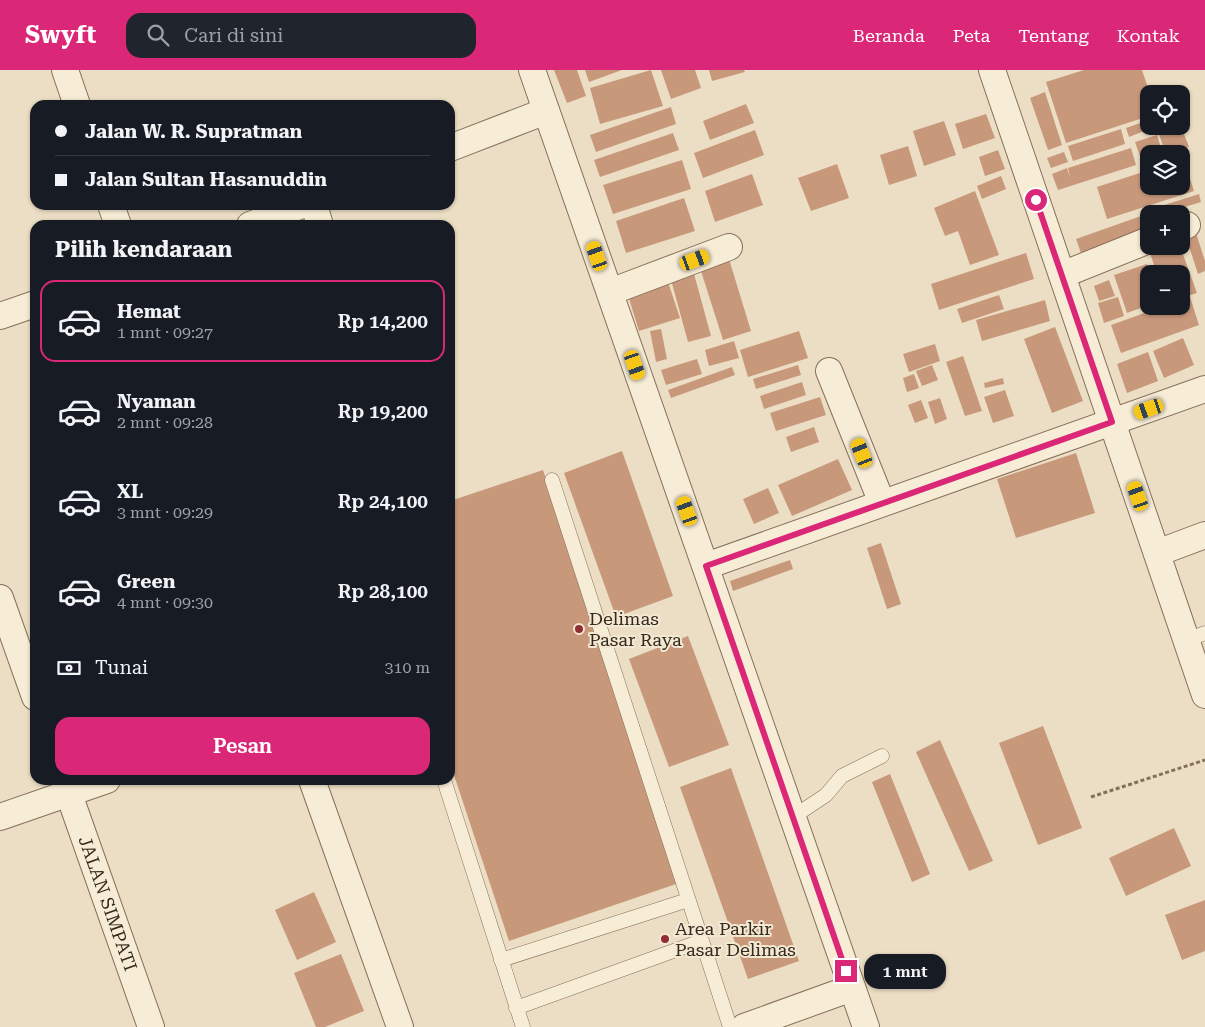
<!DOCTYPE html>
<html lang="id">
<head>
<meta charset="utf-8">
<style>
	:root { --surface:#171b24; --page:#20242c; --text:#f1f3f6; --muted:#9ea1a6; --line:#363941; --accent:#db2777 }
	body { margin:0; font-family:"Roboto Serif",serif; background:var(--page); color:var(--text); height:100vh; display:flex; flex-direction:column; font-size:19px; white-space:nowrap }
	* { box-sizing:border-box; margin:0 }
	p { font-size:16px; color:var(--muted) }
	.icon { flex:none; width:28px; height:28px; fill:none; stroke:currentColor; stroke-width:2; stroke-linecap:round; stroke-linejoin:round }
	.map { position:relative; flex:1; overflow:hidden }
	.side { position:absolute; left:30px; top:150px; width:425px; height:565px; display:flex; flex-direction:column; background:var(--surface); border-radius:15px; box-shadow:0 1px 4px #0004 }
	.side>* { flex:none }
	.guide { position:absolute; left:30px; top:30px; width:425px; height:110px; border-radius:15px; box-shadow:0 1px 4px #0004; display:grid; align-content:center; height:110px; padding:0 25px; background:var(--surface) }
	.buttons { position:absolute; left:1140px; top:15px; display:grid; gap:10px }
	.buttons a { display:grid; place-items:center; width:50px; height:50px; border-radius:10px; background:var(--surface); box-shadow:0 1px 4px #0004; font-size:25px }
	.end { position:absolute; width:22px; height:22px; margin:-11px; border:6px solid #db2777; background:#fff; box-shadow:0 0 0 2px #fff }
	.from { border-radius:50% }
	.bubble { position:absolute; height:35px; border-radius:15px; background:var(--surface); box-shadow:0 1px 4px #0004; font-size:16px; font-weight:600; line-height:35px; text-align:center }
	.car { position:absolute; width:15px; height:30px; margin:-15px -8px; border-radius:6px; box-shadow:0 0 4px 1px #0007; background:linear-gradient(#f5c518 24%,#345 0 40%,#f5c518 0 76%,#345 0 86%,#f5c518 0) }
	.guide b { display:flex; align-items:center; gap:18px; height:48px; font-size:19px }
	.guide b+b { border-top:1px solid var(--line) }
	.guide i { width:12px; height:12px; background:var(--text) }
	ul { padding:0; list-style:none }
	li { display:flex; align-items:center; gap:15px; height:82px; margin:0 10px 8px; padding:0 15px; border:2px solid transparent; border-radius:15px }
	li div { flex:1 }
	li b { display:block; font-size:19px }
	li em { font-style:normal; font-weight:600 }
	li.active { border-color:var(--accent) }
	li>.icon { width:45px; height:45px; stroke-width:1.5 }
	h2 { padding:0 25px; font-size:22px; line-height:60px }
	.pay { display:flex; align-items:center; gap:12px; height:55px; padding:0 25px; font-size:19px }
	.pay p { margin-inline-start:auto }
	.button { display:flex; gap:10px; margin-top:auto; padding:10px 25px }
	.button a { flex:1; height:58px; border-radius:15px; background:var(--accent); color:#fff; font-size:20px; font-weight:600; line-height:58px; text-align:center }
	header { display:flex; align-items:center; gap:30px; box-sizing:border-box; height:70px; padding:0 25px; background:var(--accent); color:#fff }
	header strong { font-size:24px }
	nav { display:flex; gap:28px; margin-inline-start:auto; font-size:18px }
	.search { width:350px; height:45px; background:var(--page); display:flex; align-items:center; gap:12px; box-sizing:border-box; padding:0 18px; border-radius:15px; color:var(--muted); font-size:19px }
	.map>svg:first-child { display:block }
	.building { fill:#c8987b }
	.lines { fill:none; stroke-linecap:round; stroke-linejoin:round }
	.service-casing { stroke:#85705b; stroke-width:15 }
	.minor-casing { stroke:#85705b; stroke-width:28 }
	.path { stroke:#85705b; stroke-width:3; stroke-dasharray:4 2.5; stroke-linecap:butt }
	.service { stroke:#f7ecd6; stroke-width:14 }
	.minor { stroke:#f7ecd6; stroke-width:26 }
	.route { stroke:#db2777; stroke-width:6 }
	.poi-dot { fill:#912e33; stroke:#f3e9d3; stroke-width:2 }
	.labels { text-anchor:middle; stroke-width:4; stroke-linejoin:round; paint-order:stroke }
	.poi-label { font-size:18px; fill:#36291e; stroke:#f3e9d3; text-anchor:start }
	.street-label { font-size:18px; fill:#36291e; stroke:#f3e9d3 }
</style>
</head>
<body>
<header>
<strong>Swyft</strong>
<div class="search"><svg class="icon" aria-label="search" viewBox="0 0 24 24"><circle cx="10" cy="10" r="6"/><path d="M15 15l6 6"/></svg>Cari di sini</div>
<nav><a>Beranda</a><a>Peta</a><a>Tentang</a><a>Kontak</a></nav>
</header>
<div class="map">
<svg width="1205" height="957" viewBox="0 0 1205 957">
	<rect width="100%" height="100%" fill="#ecdec4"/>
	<path class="building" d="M554 0H577L586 26 567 33Z
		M585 0H622L589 12Z
		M651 0 663 36 600 54 590 18Z
		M661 0H695L701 18 671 29Z
		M709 0H744L745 2 712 11Z
		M1084 0H1142L1150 24 1149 46 1066 73 1046 12Z
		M1045 22 1062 75 1048 80 1030 28Z
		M746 34 754 53 710 70 703 51Z
		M671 37 676 54 596 82 590 65Z
		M986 44 995 68 963 79 955 54Z
		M944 51 956 85 924 96 913 61Z
		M1146 51 1149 59 1129 67 1126 58Z
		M1156 56H1181L1189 77 1166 84Z
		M1121 59 1125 74 1073 91 1068 76Z
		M755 60 764 85 703 108 694 83Z
		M673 63 679 80 600 107 594 90Z
		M1157 65 1163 84H1149V93L1143 95 1135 72Z
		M908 76 917 106 889 115 880 85Z
		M1131 78 1136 95 1058 120 1052 104 1067 98 1070 108 1068 98Z
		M998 80 1005 99 985 106 979 87Z
		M1064 82 1068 92 1051 98 1047 88Z
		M1184 89 1194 121 1107 149 1097 117 1149 100V116H1181V90Z
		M682 90 691 119 613 144 603 115Z
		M837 94 849 128 811 141 798 108Z
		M752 104 763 135 715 152 705 121Z
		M1001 106 1006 119 982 129 977 116Z
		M975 121 999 185 970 195 958 161 945 166 934 138Z
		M1199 124 1201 132 1161 144 1158 137Z
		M684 128 695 161 626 183 616 151Z
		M1144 145 1149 159 1082 186 1076 169Z
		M1196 163 1205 191V201L1198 204 1186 167Z
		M1170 176H1180L1197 223 1181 228V204H1157L1150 183Z
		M1026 183 1034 209 939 240 931 214Z
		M729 189 751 261 723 270 700 198Z
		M1147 194 1151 204H1149V235L1127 243 1114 205Z
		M693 200 711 266 688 272 670 206Z
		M667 209 680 248 639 261 627 222Z
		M1109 210 1115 226 1099 231 1094 216Z
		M999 225 1004 239 962 253 957 239Z
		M1118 227 1124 246 1104 253 1098 233Z
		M1190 227 1199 255 1121 283 1111 255 1164 236H1181V230Z
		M1045 230 1050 251 982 271 976 250Z
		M1055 257 1083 331 1052 343 1024 269Z
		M661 259 667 289 656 292 650 261Z
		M799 261 808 288 748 307 740 280Z
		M1183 268 1194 295 1164 308 1153 281Z
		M734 271 739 288 709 296 705 280Z
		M935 274 940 291 909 302 903 284Z
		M1148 282 1158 311 1127 323 1117 294Z
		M963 286 982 341 965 346 946 292Z
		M697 289 702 304 666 315 661 300Z
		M798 295 801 305 756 319 753 309Z
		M932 295 938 310 922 316 916 301Z
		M732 297 735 305 671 328 668 320Z
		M914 304 919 318 907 322 903 308Z
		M1003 308 1004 314 985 318 984 313Z
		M802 312 806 325 764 339 760 326Z
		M1005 320 1014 346 993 353 984 327Z
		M820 327 826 345 776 361 770 343Z
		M940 328 947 349 935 354 928 332Z
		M921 330 928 348 915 353 908 335Z
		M814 357 819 372 791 382 786 367Z
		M622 381 673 526 616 547 564 403Z
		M1076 383 1095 443 1016 468 997 409Z
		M838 389 852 420 792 446 778 415Z
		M543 400 679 813 509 871 450 693V431Z
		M768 418 779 443 754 454 743 429Z
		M881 473 901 534 887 539 867 478Z
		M790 490 793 499 733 521 730 511Z
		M688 566 729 675 669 697 629 589Z
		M1043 656 1082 758 1038 775 999 673Z
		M940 670 993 791 969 801 916 682Z
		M731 698 799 891 748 909 680 717Z
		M890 704 930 804 912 812 872 712Z
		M1174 758 1191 796 1126 826 1109 788Z
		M314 822 336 872 297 890 275 840Z
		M1205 830V881L1182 890 1165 845Z
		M341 884 364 941 325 957H316L294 903Z"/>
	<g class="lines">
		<g class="service-casing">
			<path id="service" d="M552 410 730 957
				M1186 570 1205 563
				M444 710 523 957
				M793 747 826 725 842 706 882 686
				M501 890 688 830
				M516 938 701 871"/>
		</g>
		<g class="minor-casing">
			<g id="minor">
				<path d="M65 0 77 35"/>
				<path d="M532 0 866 957"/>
				<path d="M992 0 1205 625"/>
				<path d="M450 78 546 41"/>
				<path d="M111 135 118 155"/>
				<path d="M314 135 320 155"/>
				<path d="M250 155 302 135"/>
				<path d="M1181 158 1187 155"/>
				<path d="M1062 205 1149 170"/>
				<path d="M610 222 729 177"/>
				<path d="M0 246 35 234"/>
				<path d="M829 301 882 433"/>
				<path d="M1157 483 1205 465"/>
				<path d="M706 496 1205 319"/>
				<path d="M0 528 35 627"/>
				<path id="s1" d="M64 710 151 957"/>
				<path d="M312 710 400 957"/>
				<path d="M0 747 107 710"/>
				<path d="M744 957 852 918"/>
			</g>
		</g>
		<path class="path" d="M1091 727 1205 690"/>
		<use href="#service" class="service"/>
		<use href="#minor" class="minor"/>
	</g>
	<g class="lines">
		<path class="route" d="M846 901 706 496 1112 352 1036 130"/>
	</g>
	<g class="poi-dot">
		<circle cx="579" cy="559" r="5"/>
		<circle cx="665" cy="869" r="5"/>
	</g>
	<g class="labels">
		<g class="poi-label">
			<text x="589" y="555">Delimas<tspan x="589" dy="21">Pasar Raya</tspan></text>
			<text x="675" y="865">Area Parkir<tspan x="675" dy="21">Pasar Delimas</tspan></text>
		</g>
		<g class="street-label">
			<text dy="6" stroke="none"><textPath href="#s1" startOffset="131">JALAN SIMPATI</textPath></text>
		</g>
	</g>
</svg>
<div class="buttons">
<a><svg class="icon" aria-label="locate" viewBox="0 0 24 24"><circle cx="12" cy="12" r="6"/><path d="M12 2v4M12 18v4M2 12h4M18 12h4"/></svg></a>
<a><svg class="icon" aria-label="layers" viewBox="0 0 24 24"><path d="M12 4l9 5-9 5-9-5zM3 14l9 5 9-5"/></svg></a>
<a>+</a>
<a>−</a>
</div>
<i class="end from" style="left:1036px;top:130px"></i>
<i class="end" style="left:846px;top:901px"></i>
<div class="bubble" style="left:864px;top:884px;width:82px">1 mnt</div>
<i class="car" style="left:597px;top:186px;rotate:341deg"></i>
<i class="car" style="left:695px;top:190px;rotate:70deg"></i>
<i class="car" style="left:635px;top:295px;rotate:161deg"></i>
<i class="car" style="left:1149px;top:339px;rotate:251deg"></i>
<i class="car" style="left:862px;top:383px;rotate:338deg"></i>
<i class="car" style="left:1138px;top:426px;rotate:341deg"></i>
<i class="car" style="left:687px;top:441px;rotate:340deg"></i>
<div class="guide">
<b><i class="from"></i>Jalan W. R. Supratman</b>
<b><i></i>Jalan Sultan Hasanuddin</b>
</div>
<section class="side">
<h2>Pilih kendaraan</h2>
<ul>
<li class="active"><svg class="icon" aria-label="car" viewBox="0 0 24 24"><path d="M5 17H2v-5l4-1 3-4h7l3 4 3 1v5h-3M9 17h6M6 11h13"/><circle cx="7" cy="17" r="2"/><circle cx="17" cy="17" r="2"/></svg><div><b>Hemat</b><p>1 mnt · 09:27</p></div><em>Rp 14,200</em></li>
<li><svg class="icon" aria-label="car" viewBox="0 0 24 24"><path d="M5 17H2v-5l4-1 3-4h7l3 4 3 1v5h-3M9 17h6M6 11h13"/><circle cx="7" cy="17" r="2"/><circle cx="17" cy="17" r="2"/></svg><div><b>Nyaman</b><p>2 mnt · 09:28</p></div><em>Rp 19,200</em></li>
<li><svg class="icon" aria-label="car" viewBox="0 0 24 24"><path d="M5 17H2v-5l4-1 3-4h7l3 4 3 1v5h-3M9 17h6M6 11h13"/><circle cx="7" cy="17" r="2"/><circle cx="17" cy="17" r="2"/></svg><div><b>XL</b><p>3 mnt · 09:29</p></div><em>Rp 24,100</em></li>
<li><svg class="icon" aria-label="car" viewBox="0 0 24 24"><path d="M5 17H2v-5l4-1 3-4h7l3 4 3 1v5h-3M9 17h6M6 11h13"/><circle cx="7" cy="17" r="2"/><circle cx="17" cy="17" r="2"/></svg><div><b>Green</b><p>4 mnt · 09:30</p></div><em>Rp 28,100</em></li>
</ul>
<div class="pay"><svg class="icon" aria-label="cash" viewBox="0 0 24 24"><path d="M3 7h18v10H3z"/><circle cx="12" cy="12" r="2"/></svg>Tunai<p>310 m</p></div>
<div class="button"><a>Pesan</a></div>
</section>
</div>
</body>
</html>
